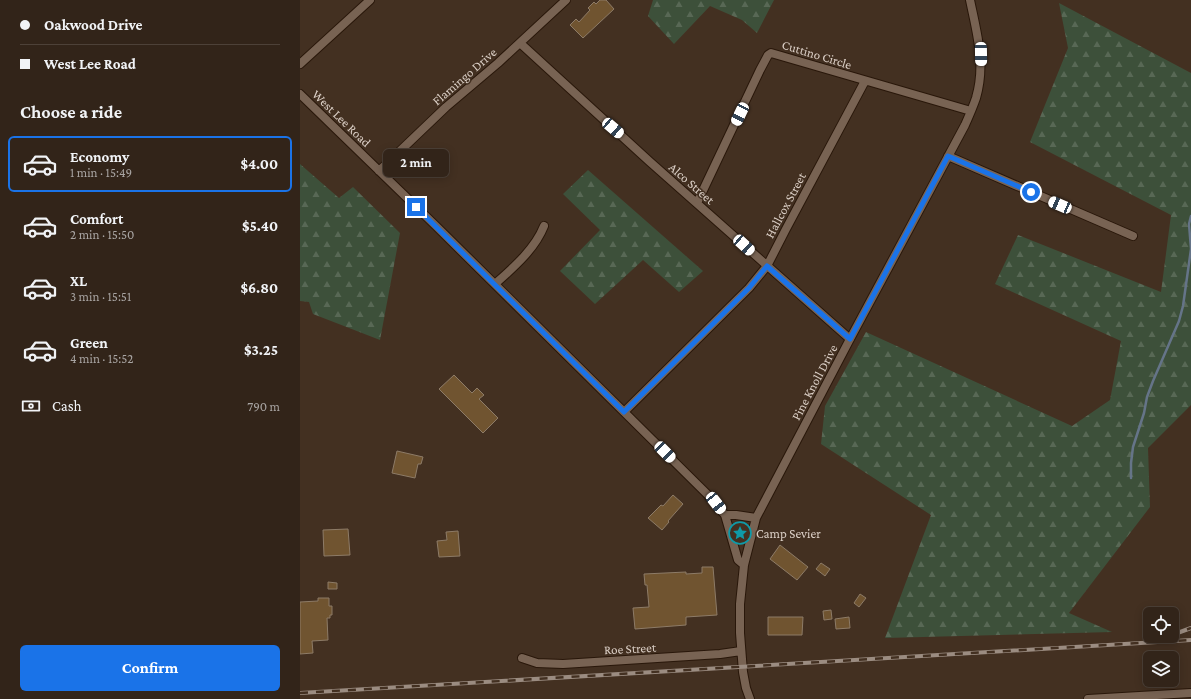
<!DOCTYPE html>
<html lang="en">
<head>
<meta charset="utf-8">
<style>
	:root { --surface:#322419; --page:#3a2c22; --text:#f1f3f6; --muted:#a8a4a2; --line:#4d4138; --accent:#1a73e8 }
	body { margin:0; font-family:"Crimson Pro",serif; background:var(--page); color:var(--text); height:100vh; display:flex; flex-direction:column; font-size:15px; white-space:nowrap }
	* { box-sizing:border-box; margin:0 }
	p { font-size:13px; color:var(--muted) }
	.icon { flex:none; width:22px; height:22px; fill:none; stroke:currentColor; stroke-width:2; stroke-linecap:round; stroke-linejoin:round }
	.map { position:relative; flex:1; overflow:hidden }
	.drawer { display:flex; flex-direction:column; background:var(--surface); width:300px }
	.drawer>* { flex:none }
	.top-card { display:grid; align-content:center; height:88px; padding:0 20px; background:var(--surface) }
	.controls { position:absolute; left:843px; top:607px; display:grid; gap:8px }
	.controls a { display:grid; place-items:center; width:36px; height:36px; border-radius:6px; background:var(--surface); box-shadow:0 2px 10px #0003,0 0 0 1px var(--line); font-size:20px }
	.end { position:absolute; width:18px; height:18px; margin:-9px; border:5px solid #1a73e8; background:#fff; box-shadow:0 0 0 2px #fff }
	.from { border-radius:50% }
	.bubble { position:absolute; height:28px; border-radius:6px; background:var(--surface); box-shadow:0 2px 10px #0003,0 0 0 1px var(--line); font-size:13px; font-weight:700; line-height:28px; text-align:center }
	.car { position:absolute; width:12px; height:24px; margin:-12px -6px; border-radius:5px; box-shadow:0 0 3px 1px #0007; background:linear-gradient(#fff 24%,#345 0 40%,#fff 0 76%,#345 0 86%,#fff 0) }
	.top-card b { display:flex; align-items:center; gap:14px; height:38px; font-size:15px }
	.top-card b+b { border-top:1px solid var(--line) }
	.top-card i { width:10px; height:10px; background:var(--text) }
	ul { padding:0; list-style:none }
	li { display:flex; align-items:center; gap:12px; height:56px; margin:0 8px 6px; padding:0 12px; border:2px solid transparent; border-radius:6px }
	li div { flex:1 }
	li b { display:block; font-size:15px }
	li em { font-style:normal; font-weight:700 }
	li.current { border-color:var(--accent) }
	li>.icon { width:36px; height:36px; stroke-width:1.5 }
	h2 { padding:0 20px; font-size:18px; line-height:48px }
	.pay { display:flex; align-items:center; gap:10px; height:44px; padding:0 20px; font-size:15px }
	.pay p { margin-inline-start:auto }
	.cta { display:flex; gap:8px; margin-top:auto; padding:8px 20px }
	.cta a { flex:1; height:46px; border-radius:6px; background:var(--accent); color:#fff; font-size:16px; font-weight:700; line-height:46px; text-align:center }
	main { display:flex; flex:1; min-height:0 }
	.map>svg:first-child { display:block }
	.forest { fill:url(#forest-firs) }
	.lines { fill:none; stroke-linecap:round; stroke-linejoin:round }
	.stream { stroke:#657488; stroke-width:2.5 }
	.building { fill:#705430; stroke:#8d7b67 }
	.minor-casing { stroke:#29170a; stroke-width:10 }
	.minor { stroke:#786353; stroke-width:8 }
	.rail-casing { stroke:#9b8c81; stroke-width:4 }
	.rail { stroke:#433021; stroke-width:2.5; stroke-dasharray:8; stroke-linecap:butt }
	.route { stroke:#1a73e8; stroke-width:5 }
	.labels { text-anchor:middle; stroke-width:3; stroke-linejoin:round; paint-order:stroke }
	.street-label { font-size:13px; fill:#dbcfc6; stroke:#433021 }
	.poi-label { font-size:13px; fill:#dbcfc6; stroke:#433021; text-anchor:start }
</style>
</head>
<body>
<main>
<section class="drawer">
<div class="top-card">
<b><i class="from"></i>Oakwood Drive</b>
<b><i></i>West Lee Road</b>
</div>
<h2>Choose a ride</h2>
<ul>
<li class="current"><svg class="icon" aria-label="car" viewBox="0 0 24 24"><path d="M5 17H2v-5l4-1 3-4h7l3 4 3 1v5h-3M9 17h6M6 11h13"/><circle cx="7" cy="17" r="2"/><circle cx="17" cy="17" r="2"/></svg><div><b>Economy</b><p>1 min · 15:49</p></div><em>$4.00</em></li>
<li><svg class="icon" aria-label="car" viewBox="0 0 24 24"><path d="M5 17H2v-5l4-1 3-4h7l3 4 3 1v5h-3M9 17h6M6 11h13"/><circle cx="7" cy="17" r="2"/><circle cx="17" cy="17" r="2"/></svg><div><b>Comfort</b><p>2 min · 15:50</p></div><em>$5.40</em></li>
<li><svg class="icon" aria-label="car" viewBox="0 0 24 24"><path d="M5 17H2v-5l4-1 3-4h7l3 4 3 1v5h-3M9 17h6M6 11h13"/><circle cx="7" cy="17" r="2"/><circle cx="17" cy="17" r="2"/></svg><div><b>XL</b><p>3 min · 15:51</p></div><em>$6.80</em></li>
<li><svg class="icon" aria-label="car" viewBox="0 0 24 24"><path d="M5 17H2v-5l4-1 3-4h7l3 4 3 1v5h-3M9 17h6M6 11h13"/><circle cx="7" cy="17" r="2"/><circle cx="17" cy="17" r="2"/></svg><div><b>Green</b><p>4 min · 15:52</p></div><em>$3.25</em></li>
</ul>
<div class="pay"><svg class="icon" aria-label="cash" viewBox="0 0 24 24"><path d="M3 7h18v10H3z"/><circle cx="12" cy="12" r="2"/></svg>Cash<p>790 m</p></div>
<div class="cta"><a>Confirm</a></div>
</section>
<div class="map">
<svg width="891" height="699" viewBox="0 0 891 699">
	<defs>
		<pattern id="forest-firs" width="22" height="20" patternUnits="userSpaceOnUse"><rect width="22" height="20" fill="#3d503a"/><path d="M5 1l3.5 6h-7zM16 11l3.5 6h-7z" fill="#586855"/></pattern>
	</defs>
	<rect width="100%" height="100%" fill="#433021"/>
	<path class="forest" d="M353 0H474L457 33 442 20 410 6 374 44 348 16Z
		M759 3 891 73V405L848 448 850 507 769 613 812 632 585 638 631 515 521 444 525 406 566 332 772 426 810 400 821 341 695 284 718 235 861 292 871 215 730 142 768 48Z
		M0 164 39 198 53 187 100 233 80 340 13 314 9 302 0 301Z
		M288 170 403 271 379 292 343 260 295 304 260 271 300 230 263 194Z"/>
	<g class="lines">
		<path class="stream" d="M831 478V463L833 447 844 413 847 397 853 381 879 321 883 306 891 249 889 224 891 216"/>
	</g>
	<path class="building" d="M300 0H306L314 9 283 38 270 25 276 19 279 22 290 10 288 8 294 2 296 4Z
		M154 375 172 393 177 388 184 395 179 399 198 418 183 433 139 389Z
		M97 451 123 457 121 464H118L115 478 92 473Z
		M373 495 383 504 368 521 369 522 362 530 348 518 361 505 363 506Z
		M48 529 50 555 24 556 23 530Z
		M158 531 160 556 139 557 137 541 147 540 146 532Z
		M480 545 508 567 497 580 470 559Z
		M521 563 530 569 525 576 516 569Z
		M402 567H413L417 615 386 617V625L335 629 333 608 349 607 347 585H345L344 574 386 572V574L402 573Z
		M28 582 37 583V589H28Z
		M560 594 566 598 559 607 554 603Z
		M18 598H29V606H32V615H30V618H27L28 640 12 641 13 653 0 654V602L18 601Z
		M531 610 532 619 524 620 523 611Z
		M468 617H503L502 635H468Z
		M549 617 550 628 536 629 535 619Z"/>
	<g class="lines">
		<g class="minor-casing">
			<path id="minor" d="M220 43 349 161 550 339
				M0 64 70 0
				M0 94 136 226 408 495 425 515 438 560 444 565
				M648 156 833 236
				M79 171 146 107 198 63 266 0
				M397 203 460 70 468 55 471 53 671 111
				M195 284C213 268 235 249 244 226
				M324 412 449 288 467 266 486 229 565 81
				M425 515H436L456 518
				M222 658 237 663 263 664 420 654 441 651
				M450 699 446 688 443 672 440 633V604L444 565 456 518 550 339 665 125C669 116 673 107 676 98 686 64 677 34 670 0
				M788 699 891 693"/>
		</g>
		<use href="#minor" class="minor"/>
		<g class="rail-casing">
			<path id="rail" d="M872 635 891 628
				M0 693 891 640"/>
		</g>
		<use href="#rail" class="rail"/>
	</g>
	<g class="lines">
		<path class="route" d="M116 207 324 412 449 288 467 266 550 339 648 156 731 192"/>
	</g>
	<defs>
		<g id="sight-ring" transform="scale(1.15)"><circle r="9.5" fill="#433021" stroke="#0f9aa8" stroke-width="1.5"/><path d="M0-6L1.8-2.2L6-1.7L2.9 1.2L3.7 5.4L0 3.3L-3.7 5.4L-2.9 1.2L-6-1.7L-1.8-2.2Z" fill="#0f9aa8"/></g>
	</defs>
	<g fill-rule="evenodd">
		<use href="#sight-ring" x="440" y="533"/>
	</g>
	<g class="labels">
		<g class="street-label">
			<text transform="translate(517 54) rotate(17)" y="5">Cuttino Circle</text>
			<text transform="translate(164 76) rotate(-41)" y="5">Flamingo Drive</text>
			<text transform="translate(42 118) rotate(44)" y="5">West Lee Road</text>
			<text transform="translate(392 183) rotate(41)" y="5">Alco Street</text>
			<text transform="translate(485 205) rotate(-62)" y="5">Hallcox Street</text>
			<text transform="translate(514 382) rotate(-62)" y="5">Pine Knoll Drive</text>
			<text transform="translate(330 648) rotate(-3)" y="5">Roe Street</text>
		</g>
		<g class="poi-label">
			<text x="456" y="538">Camp Sevier</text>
		</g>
	</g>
</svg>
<div class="controls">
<a><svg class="icon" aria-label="locate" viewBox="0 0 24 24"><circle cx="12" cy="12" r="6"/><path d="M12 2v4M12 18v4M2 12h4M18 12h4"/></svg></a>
<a><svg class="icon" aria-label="layers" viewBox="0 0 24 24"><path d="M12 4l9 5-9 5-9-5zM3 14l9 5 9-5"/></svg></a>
</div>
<i class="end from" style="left:731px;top:192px"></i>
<i class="end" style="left:116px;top:207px"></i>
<div class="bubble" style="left:83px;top:149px;width:66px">2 min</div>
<i class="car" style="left:681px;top:54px;rotate:179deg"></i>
<i class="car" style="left:440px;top:114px;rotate:206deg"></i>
<i class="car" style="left:313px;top:128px;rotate:131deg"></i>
<i class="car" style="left:760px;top:205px;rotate:293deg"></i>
<i class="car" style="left:444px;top:245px;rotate:132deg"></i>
<i class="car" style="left:365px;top:452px;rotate:135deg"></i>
<i class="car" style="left:416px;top:503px;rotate:142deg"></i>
</div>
</main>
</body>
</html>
